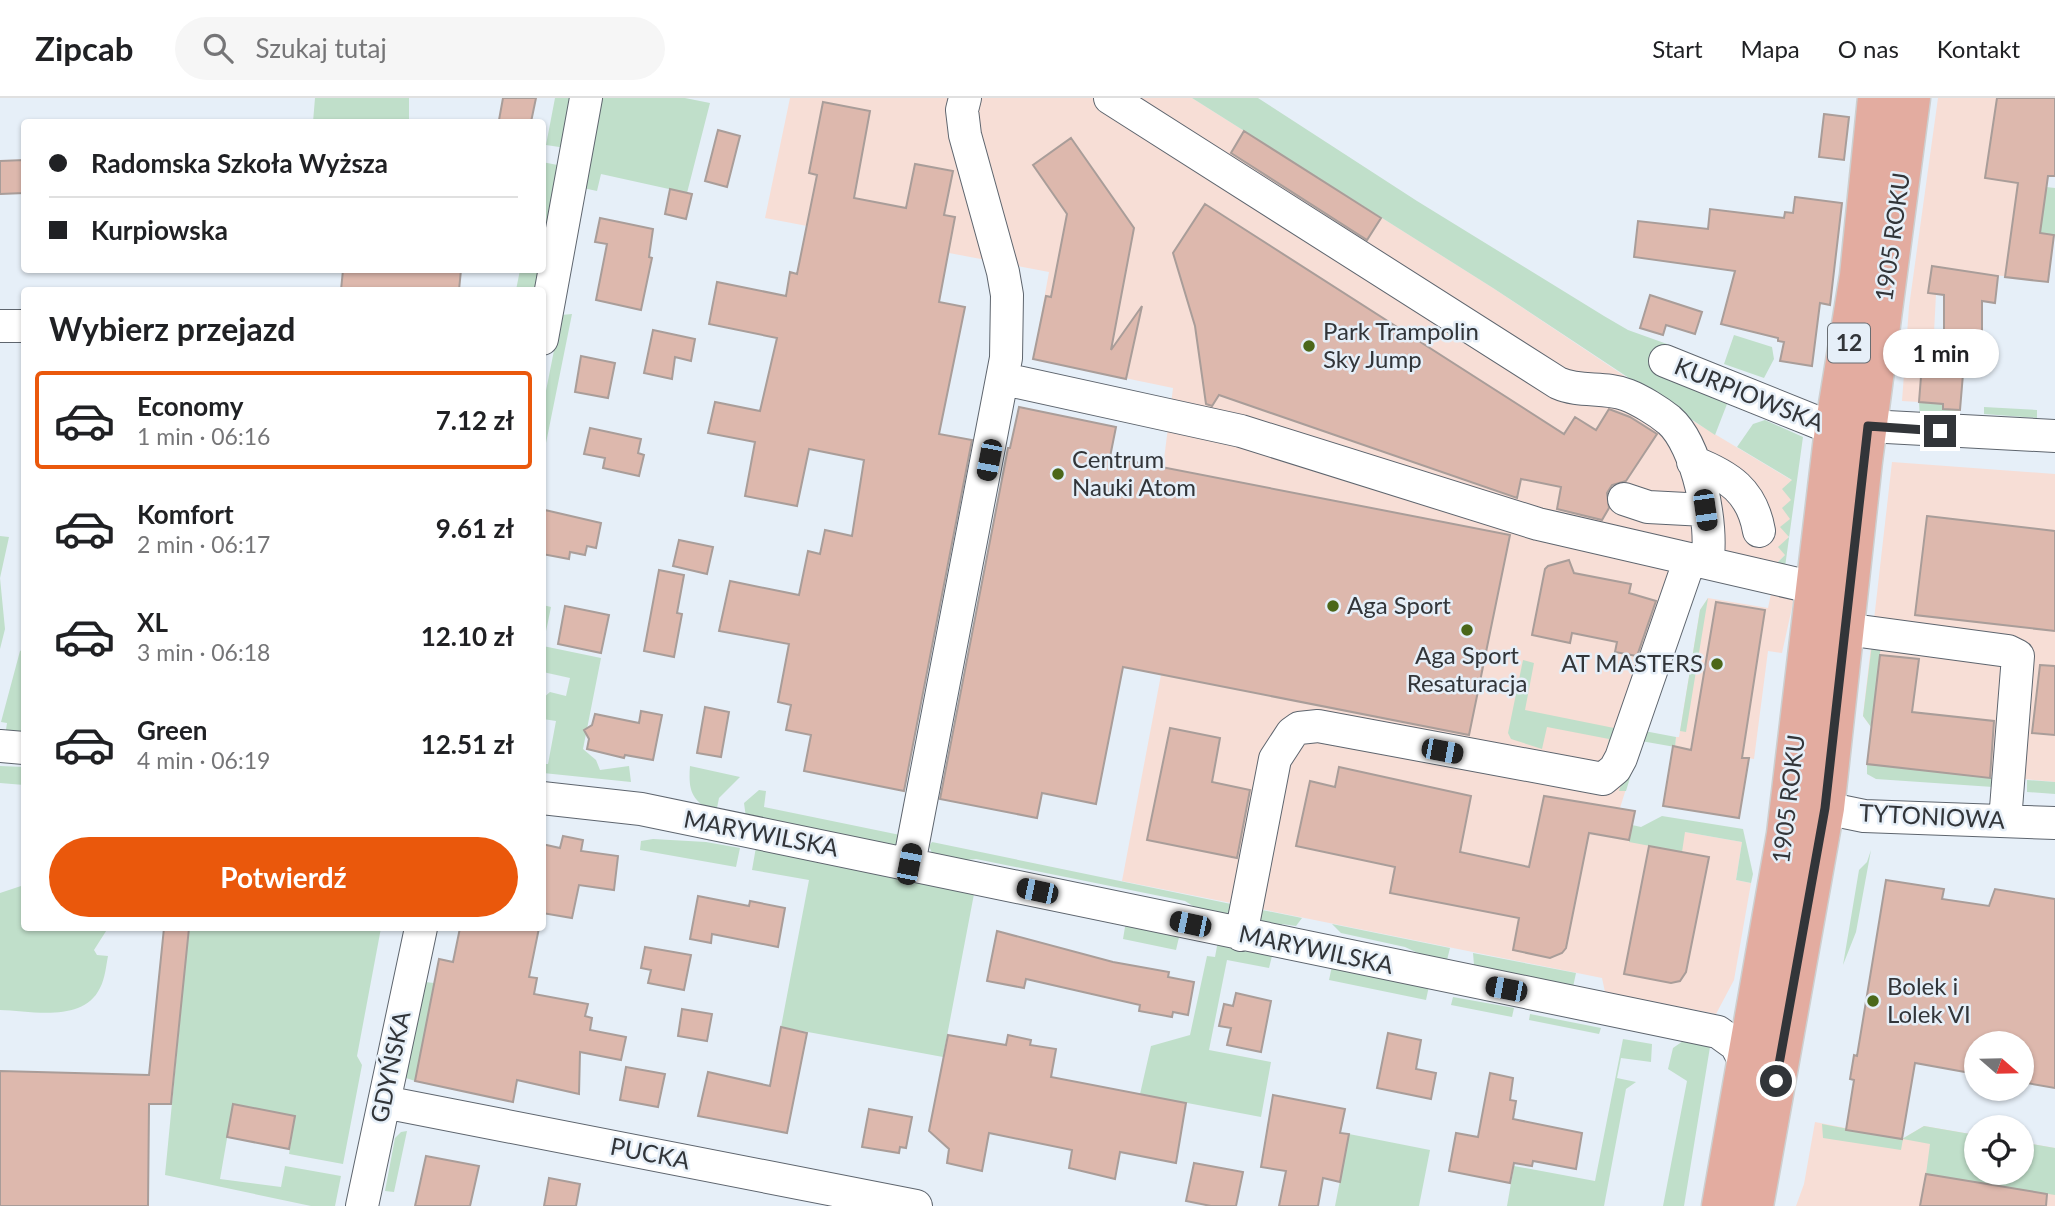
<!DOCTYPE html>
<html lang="pl">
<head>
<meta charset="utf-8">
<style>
	:root { --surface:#fff; --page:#f6f6f6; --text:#202124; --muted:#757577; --line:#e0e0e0; --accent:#ea580c }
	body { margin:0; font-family:Lato,sans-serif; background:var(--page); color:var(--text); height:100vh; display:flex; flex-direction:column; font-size:26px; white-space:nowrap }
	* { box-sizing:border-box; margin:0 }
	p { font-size:23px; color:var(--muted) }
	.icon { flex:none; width:38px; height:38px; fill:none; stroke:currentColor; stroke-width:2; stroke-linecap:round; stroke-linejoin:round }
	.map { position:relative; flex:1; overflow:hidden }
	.drawer { position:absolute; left:21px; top:189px; width:525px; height:644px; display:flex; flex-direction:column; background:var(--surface); border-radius:7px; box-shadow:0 2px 5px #0004 }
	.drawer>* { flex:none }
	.banner { position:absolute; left:21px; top:21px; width:525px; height:154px; border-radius:7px; box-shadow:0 2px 5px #0004; display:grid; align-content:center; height:154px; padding:0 28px; background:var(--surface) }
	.needle { width:46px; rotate:110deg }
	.tools { position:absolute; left:1964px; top:933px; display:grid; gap:14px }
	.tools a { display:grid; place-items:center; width:70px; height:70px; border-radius:50%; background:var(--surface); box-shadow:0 2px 5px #0004; font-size:35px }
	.end { position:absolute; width:32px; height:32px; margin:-16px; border:9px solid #323539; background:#fff; box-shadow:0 0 0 4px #fff }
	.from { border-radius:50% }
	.bubble { position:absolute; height:49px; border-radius:24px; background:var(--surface); box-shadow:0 2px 5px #0004; font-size:23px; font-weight:700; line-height:49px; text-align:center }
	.car { position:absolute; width:21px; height:42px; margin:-21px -10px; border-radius:9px; box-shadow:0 0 5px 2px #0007; background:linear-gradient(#222 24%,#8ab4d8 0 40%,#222 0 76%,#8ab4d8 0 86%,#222 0) }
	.banner b { display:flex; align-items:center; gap:24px; height:66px; font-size:26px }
	.banner b+b { border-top:2px solid var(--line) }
	.banner i { width:18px; height:18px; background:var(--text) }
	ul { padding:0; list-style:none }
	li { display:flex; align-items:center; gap:21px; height:98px; margin:0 14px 10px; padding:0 14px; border:4px solid transparent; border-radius:7px }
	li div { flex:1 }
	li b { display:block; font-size:26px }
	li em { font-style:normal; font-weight:700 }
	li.on { border-color:var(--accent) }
	li>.icon { width:63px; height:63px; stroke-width:1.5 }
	h2 { padding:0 28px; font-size:32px; line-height:84px }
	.cta { display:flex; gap:14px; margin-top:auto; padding:14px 28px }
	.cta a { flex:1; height:80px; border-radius:42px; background:var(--accent); color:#fff; font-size:28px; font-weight:700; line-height:80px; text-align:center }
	header { display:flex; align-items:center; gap:42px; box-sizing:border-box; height:98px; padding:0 35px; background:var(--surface); border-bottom:2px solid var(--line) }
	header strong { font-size:33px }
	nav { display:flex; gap:38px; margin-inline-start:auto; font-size:24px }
	.search { width:490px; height:63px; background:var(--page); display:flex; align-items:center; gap:18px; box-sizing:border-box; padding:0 24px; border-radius:38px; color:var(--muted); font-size:26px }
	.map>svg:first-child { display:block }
	.commercial { fill:#f7ded6 }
	.green { fill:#c0dfca }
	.building { fill:#ddb8ad; stroke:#a99d99; stroke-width:2 }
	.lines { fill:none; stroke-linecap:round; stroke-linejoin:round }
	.minor-casing { stroke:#5e656e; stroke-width:34 }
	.major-casing { stroke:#cecfcf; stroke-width:41 }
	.minor { stroke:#fff; stroke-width:32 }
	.major { stroke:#e3aca0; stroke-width:38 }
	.route { stroke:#323539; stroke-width:9 }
	.poi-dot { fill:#4b6719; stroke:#e6eff8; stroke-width:2.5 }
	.labels { text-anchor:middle; stroke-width:5; stroke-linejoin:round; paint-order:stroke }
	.shield { fill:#e6eff8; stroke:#686d72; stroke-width:2 }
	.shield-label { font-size:23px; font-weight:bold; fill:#323539 }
	.street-label { font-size:24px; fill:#323539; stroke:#e6eff8 }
	.poi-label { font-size:24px; fill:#323539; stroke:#e6eff8; text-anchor:start }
</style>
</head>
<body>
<header>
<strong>Zipcab</strong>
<div class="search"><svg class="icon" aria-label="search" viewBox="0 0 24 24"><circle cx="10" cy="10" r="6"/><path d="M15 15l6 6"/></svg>Szukaj tutaj</div>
<nav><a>Start</a><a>Mapa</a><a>O nas</a><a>Kontakt</a></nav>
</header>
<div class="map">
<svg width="2055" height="1108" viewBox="0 0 2055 1108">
	<rect width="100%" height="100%" fill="#e6eff8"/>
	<path class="commercial" d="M790 0H1192L1493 190 1683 317 1793 383 1783 391 1792 402 1791 421 1785 457 1776 466 1684 447 1641 643 1620 710 1635 713 1629 744 1685 734 1742 744 1736 782 1751 785 1734 882 1716 916 1605 894 1602 880 1122 783 1199 376 1163 369 1173 290 1033 261 1049 174 765 120Z
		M1938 0H2055V21L2034 182 1932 169 1928 194 1936 196 1933 254 1923 253 1919 304 1902 303 1909 209Z
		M1892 364 2055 376V684L1867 666 1871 629 1863 618Z
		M1772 491 1792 500 1793 505 1782 555 1768 553 1754 661 1699 653H1674L1676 639H1679L1700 512 1708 500 1768 510Z
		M1815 1024 1902 1041 1924 1028 1976 1037V1074H2021V1044L2055 1050V1108H1796L1804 1086Z"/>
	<path class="green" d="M315 0H409V24H313Z
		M555 0H576L566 50 546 47Z
		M600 0H685L710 5 687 95 601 76 597 93 583 90Z
		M1192 0H1258L1417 103 1604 218 1628 232 1667 246 1658 272 1727 306 1715 337 1493 190Z
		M542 64 563 68 551 136 543 134Z
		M2046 89 2055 90V137L2040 135Z
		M520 172H542L540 192H516Z
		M572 216 543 360V308L561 217Z
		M1734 237 1772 249 1774 261 1764 280 1724 266Z
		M1919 304 1960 308 1956 323H1920Z
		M1984 309 2037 312V320L1984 316Z
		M1765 322 1803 339 1785 469 1776 466 1785 457 1778 449 1789 439 1780 429 1790 421 1782 410 1791 402 1782 391 1792 382 1737 349 1753 326Z
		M0 438 9 439 0 480 5 531 0 551Z
		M1708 500 1686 634 1680 633 1700 512Z
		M543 507 551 509 543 548 601 560 583 651 596 662 600 672 629 668 631 684 543 675V666H548L556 623 543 621V600L550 594 566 598 570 580 543 574Z
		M1872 546 1881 547 1871 629 1863 618Z
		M24 551V639L5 638 7 625 1 624 20 553Z
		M1523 562 1534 565 1525 612 1619 631 1605 663 1609 641 1547 629 1542 651 1511 641 1508 635Z
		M1639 632 1676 639 1675 649 1641 643 1626 693H1619Z
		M1867 666 1994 680 1993 689 1876 681 1867 676Z
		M0 668 24 669V687L0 685Z
		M690 668 740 679 719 700 716 715C692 703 688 694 690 668Z
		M2027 682 2055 684V696L2027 694Z
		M759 692 766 693 764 709 905 738 902 753 746 720 744 705Z
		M1662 718 1743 731 1753 776 1751 785 1736 782 1742 744 1685 734 1682 754 1629 744 1632 727 1641 729Z
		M653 741 706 744 740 750 736 769 640 752 641 743Z
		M932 744 1231 806 1227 820 1201 813 1185 803 976 761 955 763 932 755 929 748Z
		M756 749 974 796 943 959 781 929 809 782 752 772Z
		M1871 752 1856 834 1843 867 1859 772 1867 764Z
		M24 787V830H108L94 852 97 857 108 858C106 868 105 881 100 890 83 925 32 913 0 912V795Z
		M1257 811 1302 820 1296 828 1282 826 1280 832 1263 828 1256 820Z
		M1126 823 1180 835 1176 852 1123 841Z
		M1332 826 1450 850 1447 862H1433L1405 849 1341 835Z
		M189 830H381L357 958 362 967 343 1066 289 1056 295 1018 233 1006 220 1081 281 1089 285 1068 341 1078 335 1108H311L165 1077Z
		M1218 843 1273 854 1269 870 1227 862 1209 952 1271 964 1261 1019 1140 996 1151 948 1190 937 1207 858 1215 859Z
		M1473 855 1576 875 1573 889 1474 867Z
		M1332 868 1429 888 1426 902 1329 882Z
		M425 884 434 885 415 983 400 978Z
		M1453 899 1514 910 1512 919 1451 907Z
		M1530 916 1601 930 1599 936 1529 922Z
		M1623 941 1652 946 1651 964 1621 960 1617 980 1636 984 1626 991 1604 1108H1507L1514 1068 1595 1083Z
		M1683 943 1710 949 1684 1108H1663L1687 983 1668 971 1673 950Z
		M1822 1026 1902 1041 1924 1028 1976 1037V1074H2021V1044L2055 1050V1097L1926 1076 1930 1046 1903 1041 1901 1052 1823 1040Z
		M407 1033 394 1094 385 1093 395 1040 401 1034Z
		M1349 1036 1430 1052 1419 1108H1335Z"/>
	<path class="building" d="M503 0H536L531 24 499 22Z
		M1997 0H2055V78H2048L2040 135 2054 137 2048 184 2005 179 2018 85 1985 80Z
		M823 4 870 13 854 100 906 110 915 66 953 73 944 117 955 119 939 204 965 209 939 336 972 342 904 693 804 673 811 637 786 632 791 607 778 604 789 546 719 533 730 483 799 497 808 453 820 456 825 432 852 438 864 362 809 351 797 408 745 398 755 344 708 335 715 304 760 313 777 240 709 226 717 184 786 198 790 174 797 176 817 77 809 75Z
		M1824 16 1849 19 1844 62 1819 59Z
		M718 32 740 38 727 89 705 83Z
		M1244 33 1381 120 1367 142 1231 55Z
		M1071 40 1134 130 1111 252 1142 208 1126 281 1033 261 1046 198 1051 199 1067 116 1033 67Z
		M24 62V95L0 96V63Z
		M670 91 692 96 686 121 665 116Z
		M1795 99 1842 105 1830 207 1820 205 1812 268 1780 263 1784 244 1778 243V240L1721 226 1735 173 1634 159 1638 123 1708 131 1710 111 1784 120 1785 114 1793 115Z
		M1205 106 1564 336 1575 319 1596 332 1609 311 1630 319 1657 336 1626 383 1612 387 1607 395 1609 410 1602 422 1557 411 1561 389 1521 381 1517 400 1219 297 1212 308 1206 306 1195 228 1173 155Z
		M600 120 653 131 649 159 652 160 641 212 596 202 607 146 595 144Z
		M1932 168 1998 178 1995 205 1982 203V252H1965L1960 312 1943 311V306L1919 304 1923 253 1944 255V197L1928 195Z
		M343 172H461L459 192H341Z
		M1650 197 1702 214 1695 236 1666 227 1663 237 1640 230Z
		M653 232 695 241 691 263 675 259 672 281 644 275Z
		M581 258 615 265 608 300 575 294Z
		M1019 309 1116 329 1110 359 1510 437 1469 637 1123 569 1096 706 1042 695 1037 720 940 701 1008 350H1010Z
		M590 330 641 341 638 355 644 357 639 378 603 370 605 360 584 356Z
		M545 412 601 425 596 450 587 448 585 457 570 454 569 461 542 456Z
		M1927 418 2055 433V533L1915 517Z
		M679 442 713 449 707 476 673 468Z
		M1569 462 1574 475 1631 486 1629 495 1656 503 1637 558 1615 554 1617 544 1572 535 1570 545 1532 537 1545 471 1548 468Z
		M659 472 684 477 677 515 682 516 674 559 644 553Z
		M1716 504 1765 512 1742 660H1749L1739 720 1663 708 1673 648 1691 652Z
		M565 508 609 517 601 555 558 546Z
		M1880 557 1919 561 1912 614 1994 623 1990 680 1867 666Z
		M2040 567 2055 568V637L2032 635Z
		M705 609 729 614 721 659 697 655Z
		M641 613 662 617 653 662 625 657 624 660 587 651 589 641 584 632 592 627 595 616 639 625Z
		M1170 630 1220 640 1212 684 1250 692 1237 760 1147 742Z
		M1339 669 1471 698 1460 754 1529 769 1544 698 1635 713 1629 742 1589 735 1566 850 1562 855 1550 860 1513 852 1519 820 1390 795 1395 769 1296 748 1310 683 1335 689Z
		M563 738 583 742 581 753 618 758 614 792 579 787 572 820 542 815V746L560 750Z
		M1649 748 1709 759 1686 874 1680 883 1671 885 1624 876Z
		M1886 782 1944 791 1942 801 1989 808 1995 791 2055 801V990L2021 984V945H1976V976L1915 965 1902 1041 1846 1032 1854 982 1850 981 1854 957 1857 958Z
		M698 798 749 808 750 803 785 810 778 849 712 836 711 845 690 841Z
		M164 830H189L171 1006H149L148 1108H0V973L149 977Z
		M460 830H539L529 879 537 880 534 896 588 906 585 918 592 920 590 932 626 939 621 962 580 954 579 996 517 982 513 1004 415 983 439 861 453 864Z
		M997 833 1113 864 1169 874 1168 879 1194 884 1188 917 1173 914 1172 919 1139 913 1140 907 1026 881 1024 890 987 883Z
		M645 849 691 857 684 892 648 885 651 872 641 870Z
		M1236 895 1271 903 1261 954 1227 947 1231 930 1219 928 1224 906 1233 908Z
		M682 911 712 916 707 943 678 938Z
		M781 929 807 935 787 1035 698 1018 708 974 770 988Z
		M1388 935 1421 942 1416 971 1436 975 1431 1001 1377 990Z
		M948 937 1006 947 1008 937 1031 942 1030 947 1056 951 1051 979 1186 1005 1176 1065 1120 1054 1115 1081 1069 1070 1072 1052 989 1035 982 1073 947 1065 949 1051 929 1033Z
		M626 969 665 976 658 1009 620 1002Z
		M1490 975 1513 980 1510 1002 1516 1003 1513 1021 1582 1035 1576 1071 1533 1063 1532 1068 1514 1065 1510 1085 1449 1073 1456 1035 1478 1039Z
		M1273 997 1345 1011 1340 1035 1349 1036 1340 1084 1323 1080 1318 1108H1279L1286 1073 1261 1069Z
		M233 1006 295 1018 289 1051 227 1039Z
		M869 1011 912 1019 906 1050 900 1049 899 1055 862 1049Z
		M426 1058 479 1068 470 1108H415Z
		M1194 1065 1243 1074 1236 1108H1211L1186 1103Z
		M1926 1076 2047 1096 2046 1108H1920Z
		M549 1080 580 1086 576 1108H544Z"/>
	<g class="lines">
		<g class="minor-casing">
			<path id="minor" d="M1110 0 1558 285C1580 295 1605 288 1627 297 1640 302 1658 313 1669 322 1698 347 1714 429 1707 464
				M0 228H24
				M542 241 586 0
				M1665 263 1834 331
				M1004 281 1241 333 1538 426 1815 490 1831 504
				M1868 328 2055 338
				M1693 364C1729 378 1752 393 1759 433
				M1624 401 1648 409 1705 412
				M1845 531 2008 553 2018 558 2005 723
				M0 648 24 650
				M1807 695 1825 710 1864 718 2055 725
				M542 700 641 711 1718 934 1736 947 1746 966
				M909 766 1006 260 1007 197 1003 174 965 37 962 12 965 0
				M1241 837 1275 661 1292 635 1299 630 1318 628 1603 681 1615 671 1621 660 1690 461
				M384 1004 916 1108
				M362 1108 421 830"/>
		</g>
		<g class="major-casing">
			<path id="major" d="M1721 1108 1786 736 1834 331 1859 178 1877 0
				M1754 1108 1825 710 1863 363 1911 0"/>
		</g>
		<use href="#minor" class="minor"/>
		<use href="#major" class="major"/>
	</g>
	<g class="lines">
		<path class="route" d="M1776 983 1825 710 1868 328 1940 333"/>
	</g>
	<g class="poi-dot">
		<circle cx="1309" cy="248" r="7"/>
		<circle cx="1058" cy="376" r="7"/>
		<circle cx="1333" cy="508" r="7"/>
		<circle cx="1467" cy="532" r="7"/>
		<circle cx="1717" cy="566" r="7"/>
		<circle cx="1873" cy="903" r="7"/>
	</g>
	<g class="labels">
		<rect class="shield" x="1828" y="225.5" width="42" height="39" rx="5"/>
		<g class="shield-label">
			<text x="1849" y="253">12</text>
		</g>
		<g class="street-label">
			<text transform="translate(1893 139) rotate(-82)" y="8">1905 ROKU</text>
			<text transform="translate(1749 297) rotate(22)" y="8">KURPIOWSKA</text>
			<text transform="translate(1789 701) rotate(-83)" y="8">1905 ROKU</text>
			<text transform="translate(1932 719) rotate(3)" y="8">TYTONIOWA</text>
			<text transform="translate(761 736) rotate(11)" y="8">MARYWILSKA</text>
			<text transform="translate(1316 852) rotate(12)" y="8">MARYWILSKA</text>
			<text transform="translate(391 969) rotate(-78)" y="8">GDYŃSKA</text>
			<text transform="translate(650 1056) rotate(11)" y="8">PUCKA</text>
		</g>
		<g class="poi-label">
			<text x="1323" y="242">Park Trampolin<tspan x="1323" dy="28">Sky Jump</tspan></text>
			<text x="1072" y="370">Centrum<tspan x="1072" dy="28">Nauki Atom</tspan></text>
			<text x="1347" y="516">Aga Sport</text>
			<text x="1467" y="566" text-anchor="middle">Aga Sport<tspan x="1467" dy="28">Resaturacja</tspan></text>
			<text x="1703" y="574" text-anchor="end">AT MASTERS</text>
			<text x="1887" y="897">Bolek i<tspan x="1887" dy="28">Lolek VI</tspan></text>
		</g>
	</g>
</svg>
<div class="tools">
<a><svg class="needle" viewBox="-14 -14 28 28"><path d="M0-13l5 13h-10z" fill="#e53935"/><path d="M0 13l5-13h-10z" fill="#757577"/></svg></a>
<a><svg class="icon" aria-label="locate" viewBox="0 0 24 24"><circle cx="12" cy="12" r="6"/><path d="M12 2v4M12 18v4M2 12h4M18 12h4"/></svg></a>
</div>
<i class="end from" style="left:1776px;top:983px"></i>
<i class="end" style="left:1940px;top:333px"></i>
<div class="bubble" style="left:1883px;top:231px;width:116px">1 min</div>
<i class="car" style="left:989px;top:362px;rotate:191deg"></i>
<i class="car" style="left:1705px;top:412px;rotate:172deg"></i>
<i class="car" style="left:1442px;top:653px;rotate:101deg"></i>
<i class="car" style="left:909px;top:766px;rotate:11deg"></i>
<i class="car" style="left:1037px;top:793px;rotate:282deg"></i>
<i class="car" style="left:1190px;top:826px;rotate:282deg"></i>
<i class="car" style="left:1506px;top:891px;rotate:281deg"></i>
<div class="banner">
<b><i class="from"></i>Radomska Szkoła Wyższa</b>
<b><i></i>Kurpiowska</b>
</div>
<section class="drawer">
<h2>Wybierz przejazd</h2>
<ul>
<li class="on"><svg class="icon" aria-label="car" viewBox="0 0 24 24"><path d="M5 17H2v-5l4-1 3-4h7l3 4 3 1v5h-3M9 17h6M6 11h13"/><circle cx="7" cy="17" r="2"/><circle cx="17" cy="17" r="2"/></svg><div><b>Economy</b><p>1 min · 06:16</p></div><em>7.12 zł</em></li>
<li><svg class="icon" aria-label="car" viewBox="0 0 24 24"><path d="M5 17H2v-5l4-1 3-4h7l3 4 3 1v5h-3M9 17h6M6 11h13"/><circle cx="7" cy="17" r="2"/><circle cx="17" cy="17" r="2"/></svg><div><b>Komfort</b><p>2 min · 06:17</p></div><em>9.61 zł</em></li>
<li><svg class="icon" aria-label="car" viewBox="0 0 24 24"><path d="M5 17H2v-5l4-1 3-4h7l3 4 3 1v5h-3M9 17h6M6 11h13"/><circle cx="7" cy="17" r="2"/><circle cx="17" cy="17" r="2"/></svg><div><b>XL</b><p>3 min · 06:18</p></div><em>12.10 zł</em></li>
<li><svg class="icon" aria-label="car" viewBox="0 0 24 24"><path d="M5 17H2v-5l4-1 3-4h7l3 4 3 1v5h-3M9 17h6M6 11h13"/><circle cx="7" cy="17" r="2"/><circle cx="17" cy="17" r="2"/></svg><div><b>Green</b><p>4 min · 06:19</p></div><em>12.51 zł</em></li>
</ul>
<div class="cta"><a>Potwierdź</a></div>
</section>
</div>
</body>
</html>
